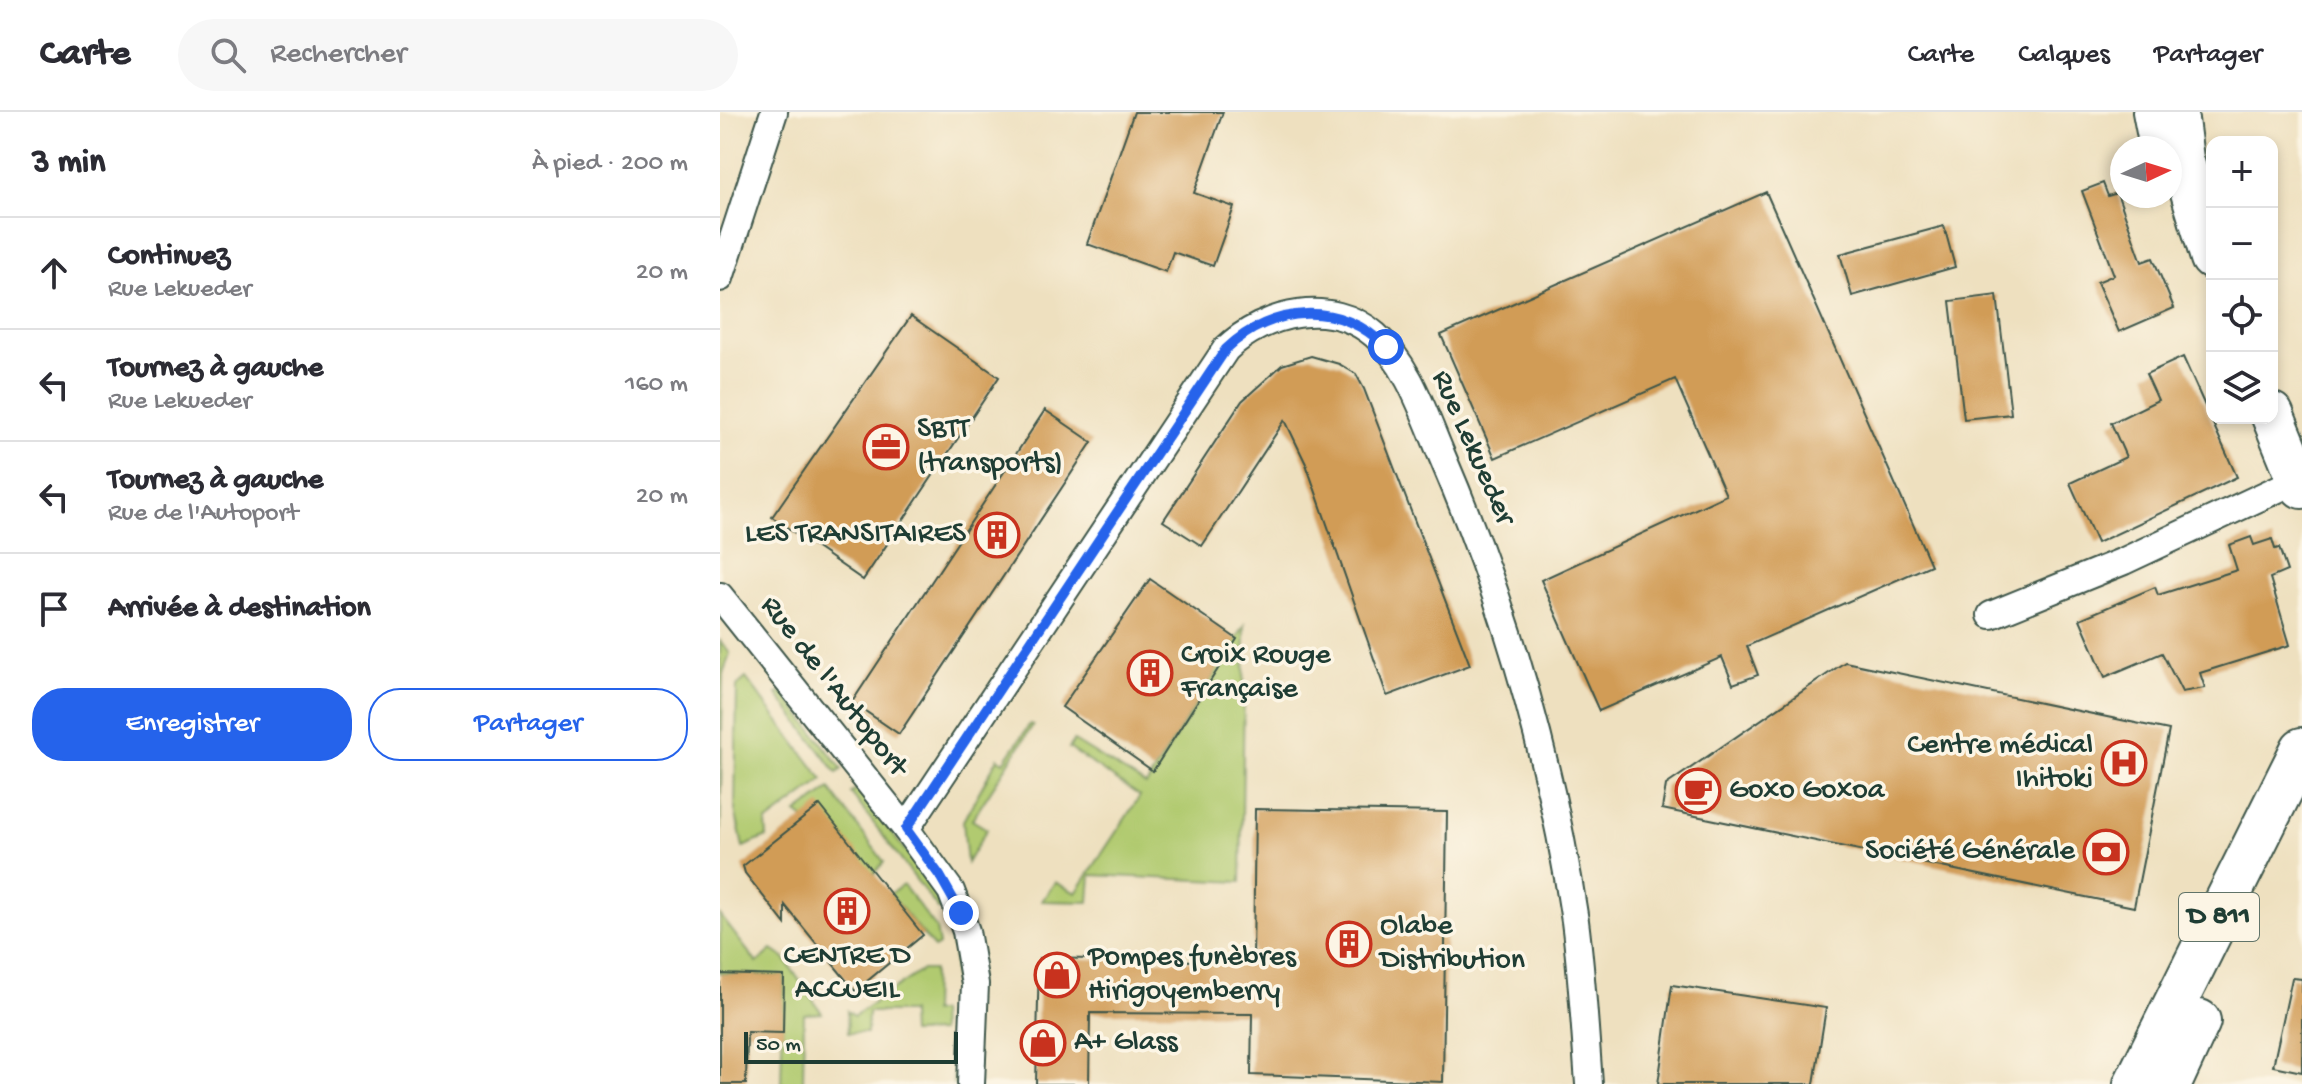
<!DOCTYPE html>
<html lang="fr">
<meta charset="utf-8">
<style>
:root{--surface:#fff;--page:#f7f7f7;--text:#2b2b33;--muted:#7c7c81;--line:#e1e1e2;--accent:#2563eb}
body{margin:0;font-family:"Gochi Hand",sans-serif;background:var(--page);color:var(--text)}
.controls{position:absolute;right:24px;top:24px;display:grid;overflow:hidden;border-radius:16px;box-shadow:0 4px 12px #0003}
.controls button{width:72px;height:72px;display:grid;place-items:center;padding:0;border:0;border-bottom:2px solid var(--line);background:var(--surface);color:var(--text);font:40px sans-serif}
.compass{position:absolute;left:1390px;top:24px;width:72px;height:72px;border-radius:50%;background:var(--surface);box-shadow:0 4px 12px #0003;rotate:86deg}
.scale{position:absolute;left:24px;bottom:20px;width:214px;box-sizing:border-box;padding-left:8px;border:4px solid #1f3d34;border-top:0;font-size:22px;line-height:28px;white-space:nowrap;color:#1f3d34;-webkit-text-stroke:6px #fcf5e5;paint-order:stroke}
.stop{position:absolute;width:24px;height:24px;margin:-18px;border:6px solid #2563eb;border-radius:50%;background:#fff}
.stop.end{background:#2563eb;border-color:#fff;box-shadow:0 2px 8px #0008}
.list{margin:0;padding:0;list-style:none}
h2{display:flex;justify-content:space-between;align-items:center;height:104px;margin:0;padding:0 32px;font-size:34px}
h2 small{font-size:26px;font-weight:400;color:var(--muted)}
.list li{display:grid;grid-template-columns:52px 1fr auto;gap:24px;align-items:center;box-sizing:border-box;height:112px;padding:0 32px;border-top:2px solid var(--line)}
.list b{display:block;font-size:30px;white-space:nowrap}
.list p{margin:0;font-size:26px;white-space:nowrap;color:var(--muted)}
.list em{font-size:26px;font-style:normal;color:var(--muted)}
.actions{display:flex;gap:16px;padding:24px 32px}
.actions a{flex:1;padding:18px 0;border:2px solid var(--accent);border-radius:32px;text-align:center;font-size:28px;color:var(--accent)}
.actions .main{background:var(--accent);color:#fff}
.icon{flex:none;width:44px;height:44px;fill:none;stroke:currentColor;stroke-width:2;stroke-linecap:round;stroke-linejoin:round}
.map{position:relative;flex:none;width:1582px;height:972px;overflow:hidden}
header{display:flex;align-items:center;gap:48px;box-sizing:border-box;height:112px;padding:0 40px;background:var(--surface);border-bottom:2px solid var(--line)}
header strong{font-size:38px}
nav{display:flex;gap:44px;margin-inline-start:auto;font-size:28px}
.search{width:560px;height:72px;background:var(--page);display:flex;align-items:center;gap:20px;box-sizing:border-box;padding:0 28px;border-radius:44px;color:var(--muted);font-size:30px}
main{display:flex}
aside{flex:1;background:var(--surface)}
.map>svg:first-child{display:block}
.green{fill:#b1ca6f;stroke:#688452;stroke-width:2}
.building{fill:#d19c57}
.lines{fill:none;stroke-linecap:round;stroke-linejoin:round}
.street-casing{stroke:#3e5549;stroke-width:30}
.primary-casing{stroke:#3e5549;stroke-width:46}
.street{stroke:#fff;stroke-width:26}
.primary{stroke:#fff;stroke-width:42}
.route{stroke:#2563eb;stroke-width:10}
.labels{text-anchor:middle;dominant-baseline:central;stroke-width:7;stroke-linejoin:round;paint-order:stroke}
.shield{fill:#fcf5e5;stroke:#617469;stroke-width:2}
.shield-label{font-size:28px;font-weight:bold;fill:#1f3d34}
.poi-label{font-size:30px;fill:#1f3d34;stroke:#fcf5e5;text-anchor:start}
.street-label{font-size:30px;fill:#1f3d34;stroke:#fcf5e5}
</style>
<header>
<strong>Carte</strong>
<div class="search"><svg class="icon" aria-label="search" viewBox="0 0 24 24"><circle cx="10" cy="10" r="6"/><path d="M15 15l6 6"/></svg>Rechercher</div>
<nav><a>Carte</a><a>Calques</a><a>Partager</a></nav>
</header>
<main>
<aside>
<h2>3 min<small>À pied · 200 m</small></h2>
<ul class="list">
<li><svg class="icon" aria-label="ahead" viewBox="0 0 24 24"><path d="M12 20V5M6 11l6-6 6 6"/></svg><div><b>Continuez</b><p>Rue Lekueder</p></div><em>20 m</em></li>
<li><svg class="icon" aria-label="left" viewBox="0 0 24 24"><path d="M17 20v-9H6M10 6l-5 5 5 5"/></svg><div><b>Tournez à gauche</b><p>Rue Lekueder</p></div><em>160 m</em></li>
<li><svg class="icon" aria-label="left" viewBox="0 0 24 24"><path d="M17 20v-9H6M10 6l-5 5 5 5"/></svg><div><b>Tournez à gauche</b><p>Rue de l'Autoport</p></div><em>20 m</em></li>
<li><svg class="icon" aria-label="arrive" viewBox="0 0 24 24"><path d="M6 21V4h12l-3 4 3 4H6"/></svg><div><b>Arrivée à destination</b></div></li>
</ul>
<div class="actions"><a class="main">Enregistrer</a><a>Partager</a></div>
</aside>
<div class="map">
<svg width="1582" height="972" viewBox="0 0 1582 972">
<rect width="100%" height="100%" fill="#fcf5e5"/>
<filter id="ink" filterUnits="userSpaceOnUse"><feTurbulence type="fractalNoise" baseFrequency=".0125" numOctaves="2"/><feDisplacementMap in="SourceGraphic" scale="16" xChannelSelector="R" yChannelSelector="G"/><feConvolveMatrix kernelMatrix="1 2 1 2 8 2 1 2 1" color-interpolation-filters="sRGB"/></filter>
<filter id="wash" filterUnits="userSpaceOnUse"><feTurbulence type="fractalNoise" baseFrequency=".006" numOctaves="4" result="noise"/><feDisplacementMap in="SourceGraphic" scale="32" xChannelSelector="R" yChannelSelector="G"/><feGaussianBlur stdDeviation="1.8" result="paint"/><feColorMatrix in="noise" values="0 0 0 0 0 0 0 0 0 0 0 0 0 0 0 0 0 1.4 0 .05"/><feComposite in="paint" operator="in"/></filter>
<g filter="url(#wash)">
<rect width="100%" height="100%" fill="#eee0bf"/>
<g class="green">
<path d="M 525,513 L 521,770 L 371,763 L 369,790 L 322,789 L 335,770 L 356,781 L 420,684 L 349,636 L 354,629 L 426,673 Z"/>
<path d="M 0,529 L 10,541 L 3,562 L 0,739 Z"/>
<path d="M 26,566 L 103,668 L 46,711 L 47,725 L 23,735 L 15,698 L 17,574 Z"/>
<path d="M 63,580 L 122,657 L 117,661 L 57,582 Z"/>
<path d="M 310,612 L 313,613 L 252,708 L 267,717 L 247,751 L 243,709 L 278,646 L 284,650 Z"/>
<path d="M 110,677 L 164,750 L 154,762 L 77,701 Z"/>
<path d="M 137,677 L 213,774 L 225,797 L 218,797 L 131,681 Z"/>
<path d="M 183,773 L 216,816 L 219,833 L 214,836 L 170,782 Z"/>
<path d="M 0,803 L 37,851 L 52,838 L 64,846 L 102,901 L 84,902 L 83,972 L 61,972 L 64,864 L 0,861 Z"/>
<path d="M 233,818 L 240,849 L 240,972 L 233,972 L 234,842 L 229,820 Z"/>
<path d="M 202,858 L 213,858 L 212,900 L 219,900 L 220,920 L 191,921 L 190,900 L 148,900 L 147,921 L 128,921 L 127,899 L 134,904 Z"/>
</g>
<g id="blocks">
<g class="building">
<path d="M 414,0 L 503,0 L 474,81 L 514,95 L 493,154 L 453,140 L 446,160 L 367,132 Z"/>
<path d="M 1383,71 L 1388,84 L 1397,81 L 1422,150 L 1433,146 L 1454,196 L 1399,220 L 1377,170 L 1394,163 L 1362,79 Z"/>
<path d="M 1046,80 L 1211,453 L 1027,534 L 1038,563 L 1013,572 L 1002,545 L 879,599 L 821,468 L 1006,383 L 955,267 L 775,346 L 721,223 Z"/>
<path d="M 1224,114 L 1235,155 L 1132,184 L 1120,142 Z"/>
<path d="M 1277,183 L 1291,302 L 1244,307 L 1230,189 Z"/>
<path d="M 191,204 L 279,265 L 143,468 L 52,405 Z"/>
<path d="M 591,244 L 619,252 L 636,262 L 644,277 L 750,553 L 667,584 L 586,352 L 565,308 L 482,434 L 443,409 L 522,289 L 562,253 Z"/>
<path d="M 1463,245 L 1517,365 L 1377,431 L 1350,371 L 1406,345 L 1391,311 L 1438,288 L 1426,262 Z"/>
<path d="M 325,298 L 372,330 L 179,622 L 132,590 Z"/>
<path d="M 1531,425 L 1534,433 L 1552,427 L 1555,437 L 1559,436 L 1567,459 L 1550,466 L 1570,533 L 1480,561 L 1485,576 L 1462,580 L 1442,541 L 1385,565 L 1360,507 L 1435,475 L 1438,483 L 1517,458 L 1509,433 Z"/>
<path d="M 430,467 L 517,527 L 433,659 L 342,595 Z"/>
<path d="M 1125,550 L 1449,618 L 1414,795 L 942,697 L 946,673 Z"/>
<path d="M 100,693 L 203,823 L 135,879 L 65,793 L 65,812 L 25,761 L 23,754 Z"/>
<path d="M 535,697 L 727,700 L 723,970 L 531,963 L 532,902 L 370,901 L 369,972 L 316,972 L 319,846 L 533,850 Z"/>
<path d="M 0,862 L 64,864 L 63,921 L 27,920 L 26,972 L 0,972 Z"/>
<path d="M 1572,866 L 1582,867 L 1582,960 L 1553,954 Z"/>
<path d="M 952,873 L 1106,896 L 1094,972 L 938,972 Z"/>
</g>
</g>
</g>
<g filter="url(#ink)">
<use href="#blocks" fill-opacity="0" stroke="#3e5549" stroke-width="2"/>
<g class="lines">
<g class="street-casing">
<g id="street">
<path d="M 1426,0 L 1433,36"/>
<path d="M 0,166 L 54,0"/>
<path d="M 0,484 L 186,717 L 231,779 L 246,819 L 255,872 L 251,972"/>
<path d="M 1271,503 L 1404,449 L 1579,367"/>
<path d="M 186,717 L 506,237 C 545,200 611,185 655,223 C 689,253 704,302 722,344 C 786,493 831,648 855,809 C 862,863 865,918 869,972"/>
</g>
</g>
<g class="primary-casing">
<g id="primary">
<path d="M 1456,0 L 1462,47 L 1492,146"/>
<path d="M 1552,302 L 1582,375"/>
<path d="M 1415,972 L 1582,637"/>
<path d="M 1450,972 L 1479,909"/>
</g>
</g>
<use href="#street" class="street"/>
<use href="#primary" class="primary"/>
</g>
</g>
<g class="lines" filter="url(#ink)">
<path class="route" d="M 241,801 L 220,764 L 186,717 L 506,237 C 552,193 621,188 666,235"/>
</g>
<defs>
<g id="office-ring" transform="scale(2.3)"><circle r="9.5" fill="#fcf5e5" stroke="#c8321e" stroke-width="1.5"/><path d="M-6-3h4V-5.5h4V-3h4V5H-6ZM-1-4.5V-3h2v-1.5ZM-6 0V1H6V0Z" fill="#c8321e"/></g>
<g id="building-ring" transform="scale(2.3)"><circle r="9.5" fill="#fcf5e5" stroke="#c8321e" stroke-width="1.5"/><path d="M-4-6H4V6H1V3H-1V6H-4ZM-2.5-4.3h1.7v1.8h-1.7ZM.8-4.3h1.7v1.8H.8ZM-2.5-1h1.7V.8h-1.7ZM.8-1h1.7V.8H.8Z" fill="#c8321e"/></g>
<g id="hospital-ring" transform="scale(2.3)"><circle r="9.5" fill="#fcf5e5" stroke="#c8321e" stroke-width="1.5"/><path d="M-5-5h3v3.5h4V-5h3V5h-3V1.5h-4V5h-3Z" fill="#c8321e"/></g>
<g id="cafe-ring" transform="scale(2.3)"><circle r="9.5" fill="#fcf5e5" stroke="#c8321e" stroke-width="1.5"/><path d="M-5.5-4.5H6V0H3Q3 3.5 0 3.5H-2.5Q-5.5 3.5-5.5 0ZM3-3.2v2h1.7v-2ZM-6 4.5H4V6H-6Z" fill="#c8321e"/></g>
<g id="bank-ring" transform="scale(2.3)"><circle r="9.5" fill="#fcf5e5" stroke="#c8321e" stroke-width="1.5"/><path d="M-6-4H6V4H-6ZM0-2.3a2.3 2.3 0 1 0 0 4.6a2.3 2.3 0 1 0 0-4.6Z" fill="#c8321e"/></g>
<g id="shop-ring" transform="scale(2.3)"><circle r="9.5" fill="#fcf5e5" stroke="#c8321e" stroke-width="1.5"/><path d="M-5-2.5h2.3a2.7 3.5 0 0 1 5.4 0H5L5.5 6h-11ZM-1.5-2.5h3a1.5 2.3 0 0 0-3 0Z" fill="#c8321e"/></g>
</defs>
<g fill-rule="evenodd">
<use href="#office-ring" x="166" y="335"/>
<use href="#building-ring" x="277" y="423"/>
<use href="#building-ring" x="430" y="561"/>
<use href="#hospital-ring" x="1404" y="651"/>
<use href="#cafe-ring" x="978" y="679"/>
<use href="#bank-ring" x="1386" y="740"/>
<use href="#building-ring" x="127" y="799"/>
<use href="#building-ring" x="629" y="832"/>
<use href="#shop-ring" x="337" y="863"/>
<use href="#shop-ring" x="323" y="931"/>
</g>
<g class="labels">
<rect class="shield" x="1459" y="781" width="80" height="48" rx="6"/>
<g class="shield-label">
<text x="1499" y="805">D 811</text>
</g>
<g class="poi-label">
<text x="197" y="318">SBTT<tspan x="197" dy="34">(transports)</tspan></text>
<text x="246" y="423" text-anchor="end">LES TRANSITAIRES</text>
<text x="461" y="544">Croix Rouge<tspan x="461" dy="34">Française</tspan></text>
<text x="1373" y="634" text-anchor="end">Centre médical<tspan x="1373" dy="34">Ihitoki</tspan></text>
<text x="1009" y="679">Goxo Goxoa</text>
<text x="1355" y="740" text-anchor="end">Société Générale</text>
<text x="660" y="815">Olabe<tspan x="660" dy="34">Distribution</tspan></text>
<text x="127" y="845" text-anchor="middle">CENTRE D<tspan x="127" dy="34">ACCUEIL</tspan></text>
<text x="368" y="846">Pompes funèbres<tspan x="368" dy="34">Hirigoyemberry</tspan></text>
<text x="354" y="931">A+ Glass</text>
</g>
<g class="street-label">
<text transform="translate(752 336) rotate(66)">Rue Lekueder</text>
<text transform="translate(113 575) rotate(52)">Rue de l'Autoport</text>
</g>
</g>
</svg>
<div class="controls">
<button>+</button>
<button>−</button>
<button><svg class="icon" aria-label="locate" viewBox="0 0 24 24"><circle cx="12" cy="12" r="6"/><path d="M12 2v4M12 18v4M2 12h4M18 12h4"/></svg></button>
<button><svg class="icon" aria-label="layers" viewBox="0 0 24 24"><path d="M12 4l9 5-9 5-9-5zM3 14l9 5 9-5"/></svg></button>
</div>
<svg class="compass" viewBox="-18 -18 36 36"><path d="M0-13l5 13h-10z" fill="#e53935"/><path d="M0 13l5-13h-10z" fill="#7c7c81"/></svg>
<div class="scale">50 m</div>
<div class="stop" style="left:666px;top:235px"></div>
<div class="stop end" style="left:241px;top:801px"></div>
</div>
</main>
